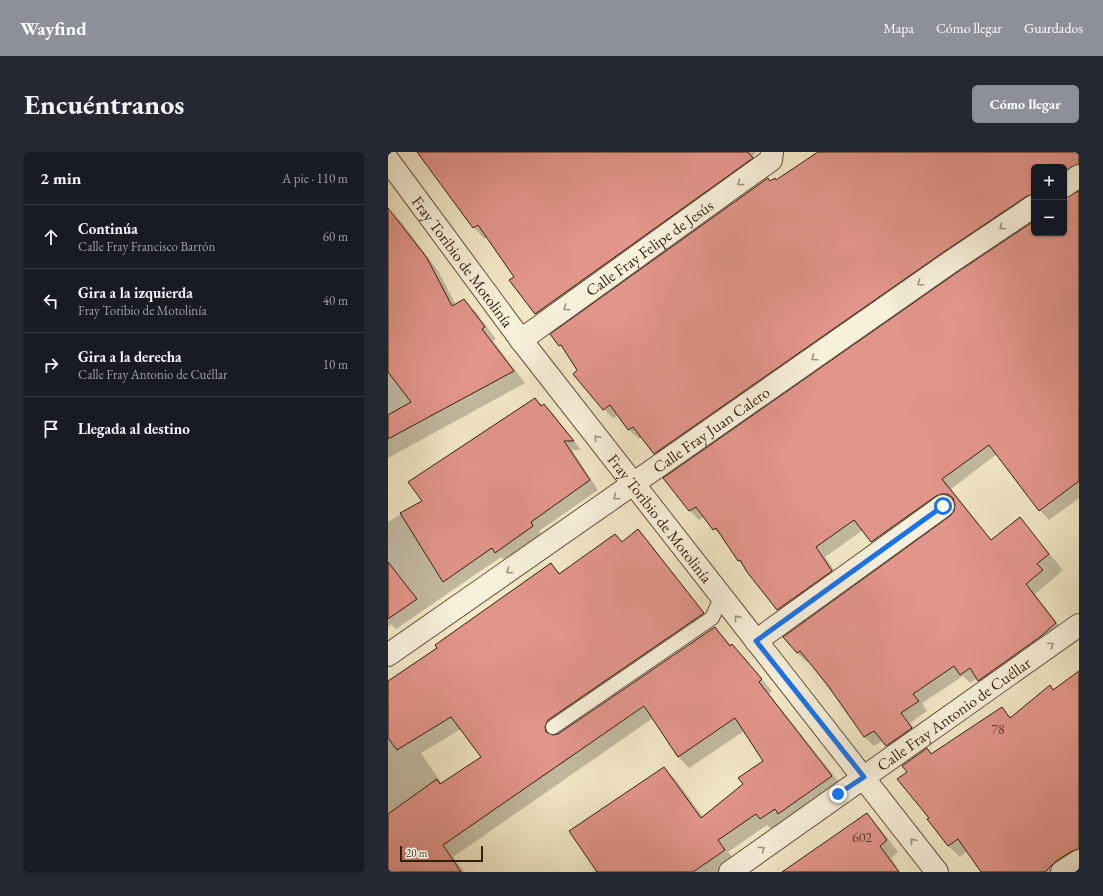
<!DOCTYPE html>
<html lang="es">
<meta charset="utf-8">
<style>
:root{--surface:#171b24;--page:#242831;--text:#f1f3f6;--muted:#9ea1a6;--line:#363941;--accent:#8c9099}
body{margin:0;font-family:"EB Garamond",serif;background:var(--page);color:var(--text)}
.controls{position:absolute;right:12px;top:12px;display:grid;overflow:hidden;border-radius:6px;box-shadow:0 1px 3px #0004}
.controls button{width:36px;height:36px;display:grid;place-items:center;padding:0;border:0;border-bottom:1px solid var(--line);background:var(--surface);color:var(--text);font:20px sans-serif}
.scale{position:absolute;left:12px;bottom:10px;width:83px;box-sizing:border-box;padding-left:4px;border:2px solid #351d0e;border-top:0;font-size:11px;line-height:14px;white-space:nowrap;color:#351d0e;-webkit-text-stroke:3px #f7f0db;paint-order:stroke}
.stop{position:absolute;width:12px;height:12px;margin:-9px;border:3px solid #1a73e8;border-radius:50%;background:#fff}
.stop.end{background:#1a73e8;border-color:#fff;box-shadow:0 1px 4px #0008}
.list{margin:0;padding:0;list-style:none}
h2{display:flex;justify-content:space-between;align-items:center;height:52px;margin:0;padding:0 16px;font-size:17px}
h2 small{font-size:13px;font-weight:400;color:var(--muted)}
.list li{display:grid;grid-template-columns:26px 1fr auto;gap:12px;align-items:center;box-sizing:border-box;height:64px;padding:0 16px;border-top:1px solid var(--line)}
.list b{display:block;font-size:15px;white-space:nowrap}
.list p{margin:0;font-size:13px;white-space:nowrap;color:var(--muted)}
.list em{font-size:13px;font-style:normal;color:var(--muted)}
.icon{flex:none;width:22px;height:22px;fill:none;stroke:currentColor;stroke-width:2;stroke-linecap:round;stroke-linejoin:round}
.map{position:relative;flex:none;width:691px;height:720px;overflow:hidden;border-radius:6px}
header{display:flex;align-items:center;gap:24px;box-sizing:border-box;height:56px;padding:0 20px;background:var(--accent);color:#fff}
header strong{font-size:19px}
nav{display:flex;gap:22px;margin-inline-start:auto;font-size:14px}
.intro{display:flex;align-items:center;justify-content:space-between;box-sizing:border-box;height:96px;padding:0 24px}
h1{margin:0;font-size:28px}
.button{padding:10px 18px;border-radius:6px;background:var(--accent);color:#fff;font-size:14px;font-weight:700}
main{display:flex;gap:24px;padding:0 24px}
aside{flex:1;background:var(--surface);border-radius:6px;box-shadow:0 1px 3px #0004}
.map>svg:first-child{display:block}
.shadow{fill:#0003;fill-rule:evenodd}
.building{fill:#e2958b;stroke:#351d0e}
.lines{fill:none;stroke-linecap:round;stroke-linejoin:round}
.service-casing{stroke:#64503c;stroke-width:16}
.minor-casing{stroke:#64503c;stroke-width:24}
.tertiary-casing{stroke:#64503c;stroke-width:24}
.service{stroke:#f7f0db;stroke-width:14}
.minor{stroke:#f7f0db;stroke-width:22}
.tertiary{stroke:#f7f0db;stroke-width:22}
.oneway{stroke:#a0917f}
.route{stroke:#1a73e8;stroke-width:5}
.labels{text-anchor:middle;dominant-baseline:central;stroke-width:4;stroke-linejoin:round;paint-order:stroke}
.number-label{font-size:14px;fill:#603b2d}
.street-label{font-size:16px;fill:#351d0e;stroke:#f7f0db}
</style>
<header>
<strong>Wayfind</strong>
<nav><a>Mapa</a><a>Cómo llegar</a><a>Guardados</a></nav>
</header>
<div class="intro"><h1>Encuéntranos</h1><a class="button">Cómo llegar</a></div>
<main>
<aside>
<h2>2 min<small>A pie · 110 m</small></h2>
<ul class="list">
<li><svg class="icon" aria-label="ahead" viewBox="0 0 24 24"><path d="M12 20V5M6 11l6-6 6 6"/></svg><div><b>Continúa</b><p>Calle Fray Francisco Barrón</p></div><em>60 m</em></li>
<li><svg class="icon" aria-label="left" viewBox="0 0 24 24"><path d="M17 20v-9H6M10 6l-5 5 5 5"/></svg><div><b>Gira a la izquierda</b><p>Fray Toribio de Motolinía</p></div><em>40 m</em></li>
<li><svg class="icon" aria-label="right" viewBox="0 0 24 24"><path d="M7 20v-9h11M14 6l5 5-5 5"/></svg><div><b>Gira a la derecha</b><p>Calle Fray Antonio de Cuéllar</p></div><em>10 m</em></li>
<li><svg class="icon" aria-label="arrive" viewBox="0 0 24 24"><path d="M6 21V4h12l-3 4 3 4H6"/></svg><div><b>Llegada al destino</b></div></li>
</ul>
</aside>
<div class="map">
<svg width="691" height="720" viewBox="0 0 691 720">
<rect width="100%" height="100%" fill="#f2e8c7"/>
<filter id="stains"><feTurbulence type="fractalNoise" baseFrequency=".005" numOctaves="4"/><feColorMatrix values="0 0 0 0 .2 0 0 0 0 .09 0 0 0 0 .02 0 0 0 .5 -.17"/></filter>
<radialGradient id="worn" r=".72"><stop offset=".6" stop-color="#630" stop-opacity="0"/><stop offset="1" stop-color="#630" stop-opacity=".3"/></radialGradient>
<g class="shadow">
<path d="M 30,0 L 368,0 L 365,4 L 375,17 L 159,173 L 148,162 L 123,128 L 128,125 L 99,85 L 97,87 L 86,76 Z"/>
<path d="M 431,0 L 691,0 L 691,25 L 676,36 L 676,15 L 646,15 L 646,55 L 276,311 L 254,285 L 251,287 L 241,278 L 231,263 L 225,266 L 216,257 L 180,202 L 172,193 L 382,30 L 389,29 Z"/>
<path d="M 691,40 L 691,346 L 661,368 L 652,358 L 609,302 L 563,337 L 604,389 L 632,367 L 675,418 L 647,442 L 677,481 L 601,538 L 590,526 L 582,531 L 575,524 L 534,551 L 539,559 L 522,571 L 533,586 L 509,603 L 495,588 L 486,594 L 476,585 L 421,509 L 419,510 L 409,501 L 563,365 L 567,360 L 568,351 L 563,351 L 494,399 L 475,378 L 437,405 L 453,428 L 399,467 L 351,409 L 336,386 L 326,377 L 316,365 L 311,368 L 302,359 L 277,327 L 646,70 L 646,81 L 676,81 L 676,47 Z"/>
<path d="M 2,59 L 14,71 L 50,119 L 68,153 L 76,149 L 88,160 L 108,187 L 105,189 L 137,231 L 0,306 L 0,60 Z"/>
<path d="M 147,247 L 165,262 L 193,298 L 184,298 L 210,338 L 151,379 L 154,383 L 117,409 L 113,405 L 8,477 L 3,472 L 0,475 L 0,370 L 35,349 Z"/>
<path d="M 250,379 L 261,390 L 326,473 L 171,579 L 169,584 L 326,476 L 355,505 L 384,539 L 381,542 L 455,635 L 384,678 L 379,673 L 340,700 L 348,709 L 332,720 L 205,720 L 208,718 L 276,616 L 287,627 L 315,665 L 356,632 L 376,609 L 356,579 L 301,616 L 290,605 L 265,566 L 65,705 L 76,720 L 0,720 L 0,531 L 51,496 L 163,413 L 173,422 L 235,391 ZM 73,577 L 94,606 L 54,632 L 33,601 Z"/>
<path d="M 691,529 L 691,713 L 680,720 L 594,720 L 580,699 L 572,705 L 560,694 L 542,667 L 544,603 L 614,556 L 624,567 L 662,534 L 666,538 Z"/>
<path d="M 479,662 L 490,674 L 510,700 L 503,706 L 512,720 L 395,720 Z"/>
</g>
<g class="building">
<path d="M 29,0 L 360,0 L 365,6 L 147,162 L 121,128 L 126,125 L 90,73 L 85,76 Z"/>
<path d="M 430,0 L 691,0 L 691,12 L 676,19 L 676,15 L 646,15 L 646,42 L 639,44 L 557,99 L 266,302 L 245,275 L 240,278 L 222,253 L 215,258 L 185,222 L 189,218 L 173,193 L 171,194 L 162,182 L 380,26 L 382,29 L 387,26 L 388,28 Z"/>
<path d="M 691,39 L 691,329 L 651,359 L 601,293 L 554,327 L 603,388 L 632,365 L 661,402 L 649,412 L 655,418 L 638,432 L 668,471 L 652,485 L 590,529 L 582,516 L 572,523 L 566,514 L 525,542 L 531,549 L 513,561 L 524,576 L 498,594 L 486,579 L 476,585 L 441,535 L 412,499 L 409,501 L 395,485 L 562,364 L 566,359 L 567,353 L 565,346 L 560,342 L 553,342 L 548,344 L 483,390 L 466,368 L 428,395 L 444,419 L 389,458 L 359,420 L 352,408 L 350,409 L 328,376 L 325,378 L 308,355 L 301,359 L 275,326 L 571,119 L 646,69 L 646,81 L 676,81 L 676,46 Z"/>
<path d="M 0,56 L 39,106 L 64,154 L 76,147 L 97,175 L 94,177 L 126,219 L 0,287 L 0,263 L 23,250 L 0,220 Z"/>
<path d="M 147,246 L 153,254 L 156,252 L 186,289 L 176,289 L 202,328 L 143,370 L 145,374 L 107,401 L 104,396 L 55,430 L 12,361 L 34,349 L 20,330 Z"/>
<path d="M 250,377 L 316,461 L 160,568 L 157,575 L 158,580 L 165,583 L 170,582 L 327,475 L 342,494 L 344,492 L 374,527 L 371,530 L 444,624 L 390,662 L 387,657 L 372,667 L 368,662 L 330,688 L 337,698 L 305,720 L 209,720 L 181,679 L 276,615 L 313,666 L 355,632 L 350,626 L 375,609 L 347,566 L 290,605 L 256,554 L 55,693 L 73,720 L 0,720 L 0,662 L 49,627 L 52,632 L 93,605 L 63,565 L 9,598 L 0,586 L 0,529 L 49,496 L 47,493 L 163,411 L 171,422 L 227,382 L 234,390 Z"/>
<path d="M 0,410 L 29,447 L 0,467 Z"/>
<path d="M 691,519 L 691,697 L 684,699 L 667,710 L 657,720 L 593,720 L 570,687 L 560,694 L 539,667 L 541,666 L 509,627 L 519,620 L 514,614 L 539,596 L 543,602 L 614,555 L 622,566 L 662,533 L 665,538 Z"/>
<path d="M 479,661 L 499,688 L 492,694 L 511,720 L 394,720 Z"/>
</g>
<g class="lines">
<g class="service-casing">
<path id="service" d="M 165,575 L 324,466 L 333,446"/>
</g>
<g class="minor-casing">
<g id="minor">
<path d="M 676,34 L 691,24"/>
<path id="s1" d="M 133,188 L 383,8 L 384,0"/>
<path d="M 368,489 L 555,354"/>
<path id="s2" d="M 0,503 L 564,109 L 646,54"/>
<path id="s3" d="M 342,720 L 691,473"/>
<path d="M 674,720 L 691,709"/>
</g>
</g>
<g class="tertiary-casing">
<g id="tertiary">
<path id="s4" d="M 0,8 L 133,188 L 549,720"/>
</g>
</g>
<use href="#service" class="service"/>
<use href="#minor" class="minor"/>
<use href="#tertiary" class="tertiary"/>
</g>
<defs><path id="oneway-chevron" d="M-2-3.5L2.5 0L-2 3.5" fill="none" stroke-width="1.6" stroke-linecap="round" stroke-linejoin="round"/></defs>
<g class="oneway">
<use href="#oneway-chevron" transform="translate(352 31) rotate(144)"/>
<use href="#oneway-chevron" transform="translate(614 75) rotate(146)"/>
<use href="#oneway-chevron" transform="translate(532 131) rotate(145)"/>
<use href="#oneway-chevron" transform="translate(178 156) rotate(144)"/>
<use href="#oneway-chevron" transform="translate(426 206) rotate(145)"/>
<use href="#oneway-chevron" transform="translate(209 286) rotate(-128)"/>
<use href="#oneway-chevron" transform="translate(228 345) rotate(145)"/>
<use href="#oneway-chevron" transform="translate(121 419) rotate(145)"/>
<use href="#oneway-chevron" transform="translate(349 466) rotate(-129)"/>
<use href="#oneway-chevron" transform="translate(663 493) rotate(-35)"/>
<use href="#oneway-chevron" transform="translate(525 689) rotate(-128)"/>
<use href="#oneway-chevron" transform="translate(374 697) rotate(-36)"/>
</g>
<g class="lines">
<path class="route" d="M 450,642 L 476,625 L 368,489 L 555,354"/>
</g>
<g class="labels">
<g class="number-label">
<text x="610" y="577">78</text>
<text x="474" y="685">602</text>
</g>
<g class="street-label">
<text stroke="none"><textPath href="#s1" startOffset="158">Calle Fray Felipe de Jesús</textPath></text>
<text stroke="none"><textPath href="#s4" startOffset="126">Fray Toribio de Motolinía</textPath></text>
<text stroke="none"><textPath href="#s2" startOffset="394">Calle Fray Juan Calero</textPath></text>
<text stroke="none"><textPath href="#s4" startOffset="450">Fray Toribio de Motolinía</textPath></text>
<text stroke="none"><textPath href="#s3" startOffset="274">Calle Fray Antonio de Cuéllar</textPath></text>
</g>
</g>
<rect width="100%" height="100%" filter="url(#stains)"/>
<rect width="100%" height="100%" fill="url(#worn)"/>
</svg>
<div class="controls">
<button>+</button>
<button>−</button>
</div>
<div class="scale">20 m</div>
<div class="stop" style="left:555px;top:354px"></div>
<div class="stop end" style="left:450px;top:642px"></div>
</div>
</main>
